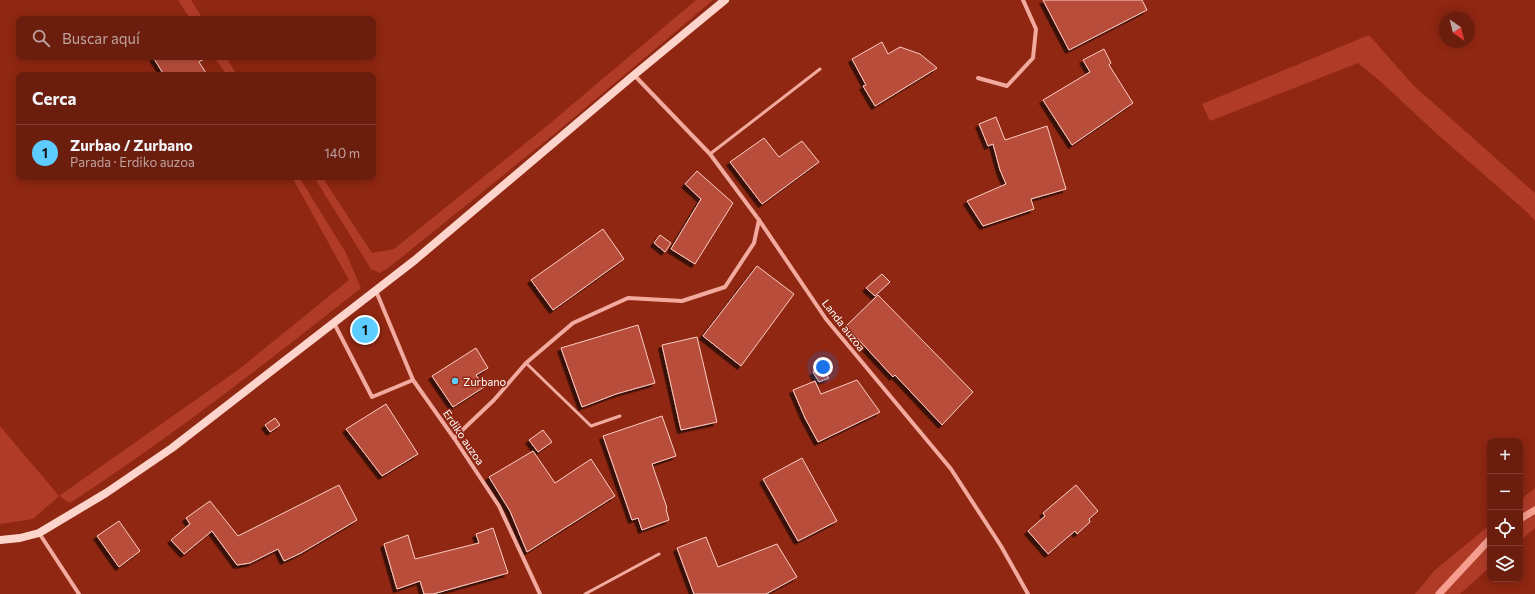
<!DOCTYPE html>
<html lang="es">
<meta charset="utf-8">
<style>
:root{--surface:#6b1d0e;--page:#702617;--text:#f1f3f6;--muted:#bea29e;--line:#7e3b2e;--accent:#5dccff}
body{margin:0;font-family:Commissioner,sans-serif;background:var(--page);color:var(--text)}
.controls{position:absolute;right:12px;bottom:12px;display:grid;overflow:hidden;border-radius:8px;box-shadow:0 2px 10px #0003}
.controls button{width:36px;height:36px;display:grid;place-items:center;padding:0;border:0;border-bottom:1px solid var(--line);background:var(--surface);color:var(--text);font:20px sans-serif}
.compass{position:absolute;left:1439px;top:12px;width:36px;height:36px;border-radius:50%;background:var(--surface);box-shadow:0 2px 10px #0003;rotate:145deg}
.you{position:absolute;left:823px;top:367px;width:14px;height:14px;margin:-10px;border:3px solid #fff;border-radius:50%;background:#1a73e8;box-shadow:0 0 0 6px #1a73e833}
.badge{display:grid;place-items:center;width:26px;height:26px;border-radius:50%;background:var(--accent);color:#111;font-size:13px;font-weight:700}
.pin{position:absolute;translate:-50% -50%;border:2px solid #fff;box-shadow:0 1px 4px #0006}
.list{margin:0;padding:0;list-style:none}
h2{display:flex;justify-content:space-between;align-items:center;height:52px;margin:0;padding:0 16px;font-size:17px}
h2 small{font-size:13px;font-weight:400;color:var(--muted)}
.list li{display:grid;grid-template-columns:26px 1fr auto;gap:12px;align-items:center;box-sizing:border-box;height:56px;padding:0 16px;border-top:1px solid var(--line)}
.list b{display:block;font-size:15px;white-space:nowrap}
.list p{margin:0;font-size:13px;white-space:nowrap;color:var(--muted)}
.list em{font-size:13px;font-style:normal;color:var(--muted)}
.icon{flex:none;width:22px;height:22px;fill:none;stroke:currentColor;stroke-width:2;stroke-linecap:round;stroke-linejoin:round}
.map{position:relative;flex:none;width:1535px;height:594px;overflow:hidden}
.search{position:absolute;background:var(--surface);box-shadow:0 2px 10px #0003;left:16px;top:16px;width:360px;height:44px;display:flex;align-items:center;gap:10px;box-sizing:border-box;padding:0 14px;border-radius:8px;color:var(--muted);font-size:15px}
.panel{position:absolute;background:var(--surface);box-shadow:0 2px 10px #0003;left:16px;top:72px;width:360px;height:108px;border-radius:8px}
.map>svg:first-child{display:block}
.green{fill:#b03c28}
.lines{fill:none;stroke-linecap:round;stroke-linejoin:round}
.stream{stroke:#f59d8f;stroke-width:7}
.building{fill:#b84e3b;stroke:#fcccc4;filter:url(#shadow)}
.lane{stroke:#f1aa9d;stroke-width:3}
.street{stroke:#f1aa9d;stroke-width:4}
.secondary{stroke:#fcd4cc;stroke-width:8}
.poi-dot{fill:#5dccff;stroke:#8f2712;stroke-width:1.5}
.labels{text-anchor:middle;dominant-baseline:central;stroke-width:3;stroke-linejoin:round;paint-order:stroke}
.street-label{font-size:11px;fill:#fff;stroke:#8f2712}
.poi-label{font-size:11px;fill:#fff;stroke:#8f2712;text-anchor:start}
</style>
<div class="map">
<svg width="1535" height="594" viewBox="0 0 1535 594">
<defs>
<filter id="shadow"><feDropShadow dx="-3.5" dy="3.5" stdDeviation="0" flood-color="#0009"/></filter>
</defs>
<rect width="100%" height="100%" fill="#8f2712"/>
<g class="green">
<path d="M 178,0 L 191,0 L 203,19 L 190,19 Z"/>
<path d="M 696,0 L 713,0 L 558,131 L 392,265 L 380,273 L 371,269 L 314,177 L 322,177 L 372,253 L 394,249 L 548,125 Z"/>
<path d="M 1369,35 L 1414,86 L 1535,193 L 1535,221 L 1527,212 L 1437,134 L 1380,81 L 1358,63 L 1210,121 L 1202,104 Z"/>
<path d="M 214,57 L 226,57 L 237,75 L 227,75 Z"/>
<path d="M 292,177 L 299,177 L 346,253 L 361,288 C 266,363 171,437 70,503 L 59,496 L 33,519 L 0,524 L 0,426 L 59,496 L 238,370 L 349,280 Z"/>
<path d="M 1535,488 L 1535,528 L 1520,541 L 1520,500 Z"/>
<path d="M 1490,525 L 1490,567 L 1460,594 L 1415,594 L 1435,570 Z"/>
</g>
<g class="lines">
<g class="stream">
<path d="M 1520,519 L 1535,510"/>
<path d="M 1439,594 L 1490,539"/>
</g>
</g>
<g class="building">
<path d="M 1043,0 L 1142,0 L 1147,10 L 1069,50 Z"/>
<path d="M 882,42 L 888,54 L 900,47 L 920,54 L 937,68 L 875,106 L 863,86 L 866,85 L 852,59 Z"/>
<path d="M 1104,49 L 1111,63 L 1109,65 L 1133,103 L 1072,145 L 1043,100 L 1090,72 L 1083,60 Z"/>
<path d="M 153,57 L 203,57 L 204,59 L 199,62 L 206,73 L 202,75 L 164,75 Z"/>
<path d="M 996,117 L 1005,140 L 1047,126 L 1066,189 L 1031,199 L 1034,209 L 983,226 L 967,201 L 1006,184 L 1000,170 L 993,144 L 988,146 L 979,124 Z"/>
<path d="M 764,138 L 779,157 L 802,141 L 819,162 L 762,204 L 730,162 Z"/>
<path d="M 697,171 L 733,203 L 695,264 L 671,249 L 701,199 L 685,184 Z"/>
<path d="M 603,229 L 624,259 L 553,310 L 531,280 Z"/>
<path d="M 660,235 L 671,243 L 665,252 L 654,243 Z"/>
<path d="M 757,266 L 794,294 L 741,366 L 703,336 Z"/>
<path d="M 882,274 L 890,282 L 875,296 L 866,288 Z"/>
<path d="M 878,295 L 973,392 L 942,425 L 895,375 L 893,377 L 846,326 Z"/>
<path d="M 638,325 L 655,383 L 616,394 L 582,407 L 561,348 Z"/>
<path d="M 697,337 L 717,422 L 681,430 L 662,345 Z"/>
<path d="M 476,348 L 488,368 L 476,375 L 484,387 L 453,407 L 432,376 Z"/>
<path d="M 821,368 L 829,378 L 819,382 L 813,372 Z"/>
<path d="M 857,380 L 880,412 L 818,442 L 805,418 L 793,390 L 815,381 L 821,394 Z"/>
<path d="M 386,404 L 418,454 L 382,476 L 346,429 Z"/>
<path d="M 662,416 L 676,456 L 652,464 L 667,508 L 666,509 L 669,520 L 642,530 L 638,518 L 632,520 L 603,436 Z"/>
<path d="M 275,418 L 280,425 L 270,432 L 265,425 Z"/>
<path d="M 543,430 L 552,442 L 538,452 L 529,440 Z"/>
<path d="M 533,451 L 555,483 L 591,459 L 615,496 L 527,552 L 510,511 L 489,477 Z"/>
<path d="M 802,458 L 837,521 L 798,541 L 763,479 Z"/>
<path d="M 339,485 L 357,520 L 301,553 L 284,561 L 278,549 L 250,563 L 237,565 L 212,531 L 184,554 L 171,540 L 190,524 L 186,518 L 210,501 L 238,536 Z"/>
<path d="M 1076,485 L 1098,511 L 1089,519 L 1090,522 L 1077,534 L 1075,531 L 1048,554 L 1028,531 L 1045,516 L 1043,513 Z"/>
<path d="M 119,521 L 140,551 L 119,567 L 97,536 Z"/>
<path d="M 493,528 L 508,573 L 433,594 L 424,594 L 420,581 L 397,589 L 384,544 L 408,535 L 415,559 L 479,543 L 476,534 Z"/>
<path d="M 706,537 L 718,567 L 777,544 L 797,577 L 766,594 L 694,594 L 677,548 Z"/>
</g>
<g class="lines">
<g class="lane">
<path d="M 710,154 L 820,69"/>
<path d="M 526,363 L 591,426 L 620,416"/>
<path d="M 585,594 L 659,554"/>
</g>
<g class="street">
<path d="M 634,75 L 710,154 L 759,220 L 826,319 L 951,469 L 1001,546 L 1028,594"/>
<path d="M 978,78 L 1007,86 L 1033,58 L 1036,29 L 1023,0"/>
<path d="M 376,291 L 413,380 L 454,438 L 499,506 L 540,594"/>
<path d="M 334,323 L 372,397 L 413,380"/>
<path d="M 454,438 L 494,400 L 526,363 L 573,323 L 628,298 L 682,301 L 725,287 L 754,243 L 759,220"/>
<path d="M 39,533 L 79,594"/>
</g>
<path class="secondary" d="M 0,540 L 20,538 L 39,533 L 106,493 L 172,448 L 415,260 L 634,75 L 725,0"/>
</g>
<circle class="poi-dot" cx="455" cy="381" r="4"/>
<g class="labels">
<g class="street-label">
<text transform="translate(844 325) rotate(52)">Landa auzoa</text>
<text transform="translate(464 437) rotate(56)">Erdiko auzoa</text>
</g>
<g class="poi-label">
<text x="463" y="381">Zurbano</text>
</g>
</g>
</svg>
<div class="controls">
<button>+</button>
<button>−</button>
<button><svg class="icon" aria-label="locate" viewBox="0 0 24 24"><circle cx="12" cy="12" r="6"/><path d="M12 2v4M12 18v4M2 12h4M18 12h4"/></svg></button>
<button><svg class="icon" aria-label="layers" viewBox="0 0 24 24"><path d="M12 4l9 5-9 5-9-5zM3 14l9 5 9-5"/></svg></button>
</div>
<svg class="compass" viewBox="-18 -18 36 36"><path d="M0-13l5 13h-10z" fill="#e53935"/><path d="M0 13l5-13h-10z" fill="#bea29e"/></svg>
<div class="you"></div>
<div class="pin badge" style="left:365px;top:330px">1</div>
<div class="search"><svg class="icon" aria-label="search" viewBox="0 0 24 24"><circle cx="10" cy="10" r="6"/><path d="M15 15l6 6"/></svg>Buscar aquí</div>
<section class="panel">
<h2>Cerca<small></small></h2>
<ul class="list">
<li><span class="badge">1</span><div><b>Zurbao / Zurbano</b><p>Parada · Erdiko auzoa</p></div><em>140 m</em></li>
</ul>
</section>
</div>
